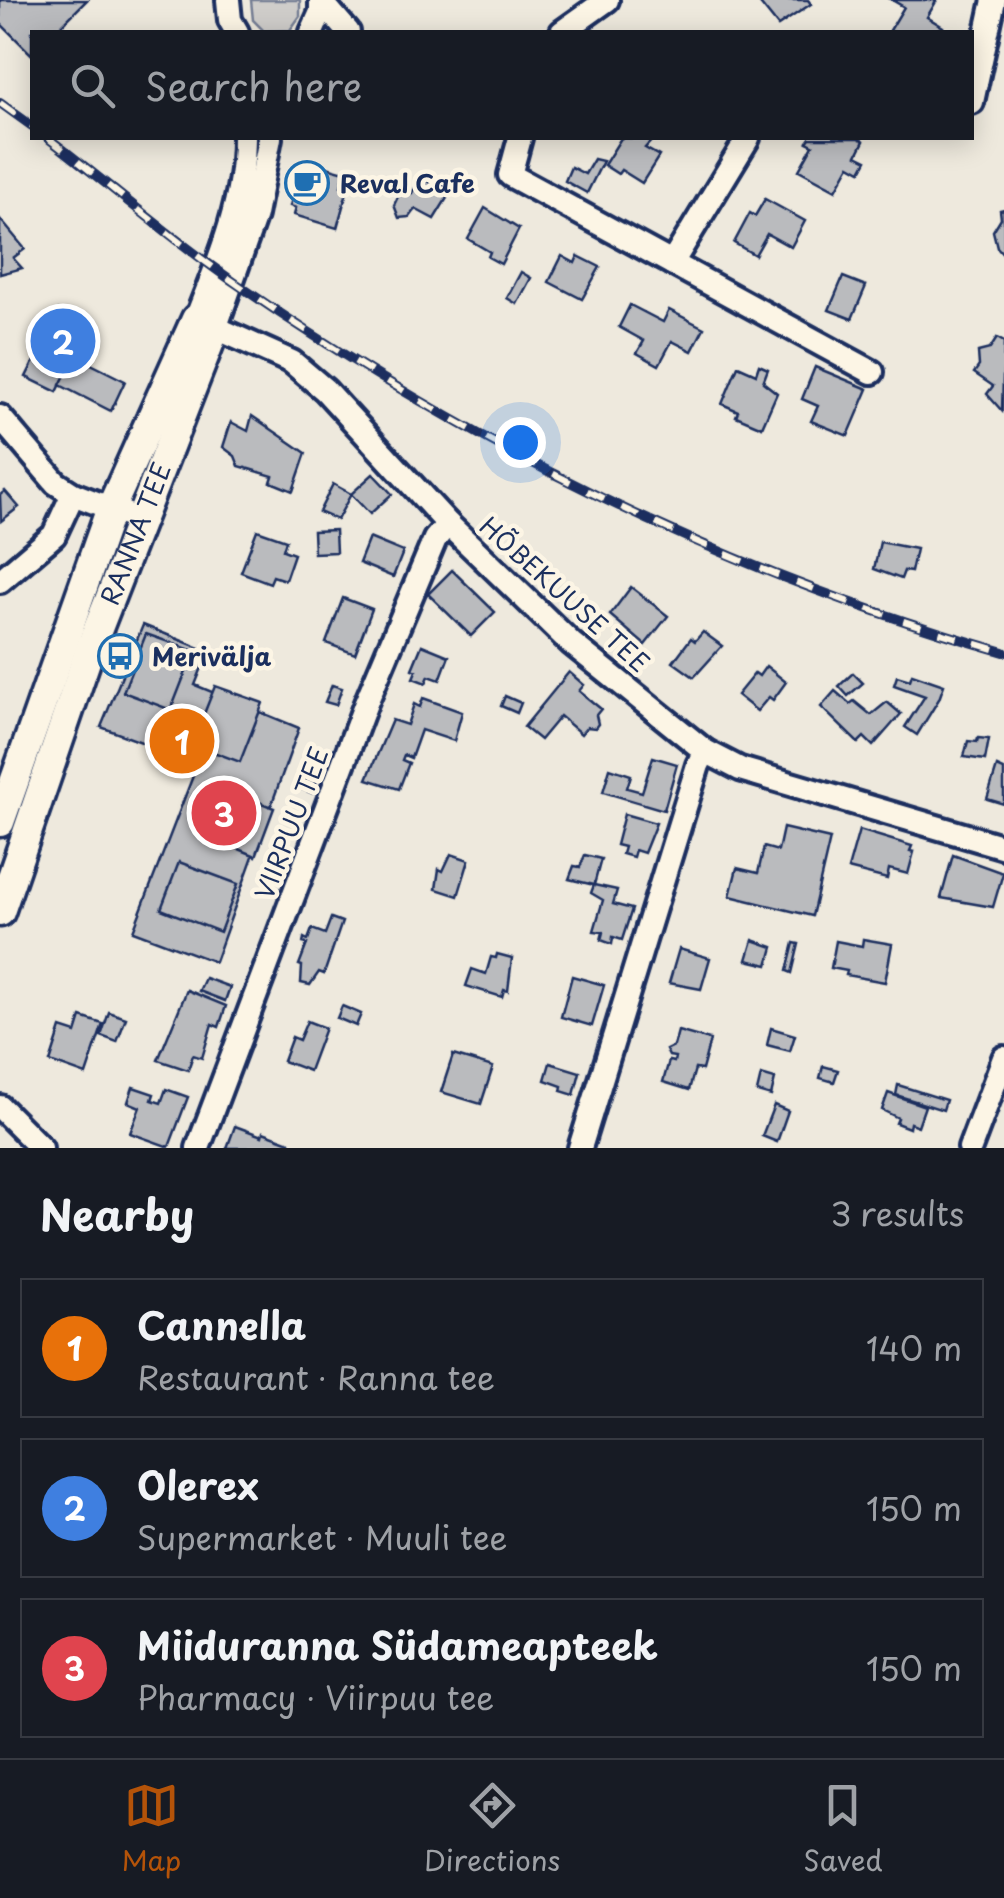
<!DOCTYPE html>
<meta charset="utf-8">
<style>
:root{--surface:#171b24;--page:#242831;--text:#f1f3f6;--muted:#9ea1a6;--line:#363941;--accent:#b45309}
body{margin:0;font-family:"Playpen Sans",sans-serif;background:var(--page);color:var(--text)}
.you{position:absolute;left:520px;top:442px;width:35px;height:35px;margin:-25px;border:8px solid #fff;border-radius:50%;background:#1a73e8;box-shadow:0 0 0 15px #1a73e833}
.badge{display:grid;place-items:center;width:65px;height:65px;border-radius:50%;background:var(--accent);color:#fff;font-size:32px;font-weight:700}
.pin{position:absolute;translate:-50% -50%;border:5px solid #fff;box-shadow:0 2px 10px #0006}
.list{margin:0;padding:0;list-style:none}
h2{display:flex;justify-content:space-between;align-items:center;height:130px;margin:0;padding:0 40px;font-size:42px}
h2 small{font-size:32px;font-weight:400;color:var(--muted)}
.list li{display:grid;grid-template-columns:65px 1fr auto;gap:30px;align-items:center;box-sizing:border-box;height:140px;margin:0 20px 20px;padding:0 20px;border:2px solid var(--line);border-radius:0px}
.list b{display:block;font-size:38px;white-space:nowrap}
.list p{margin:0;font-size:32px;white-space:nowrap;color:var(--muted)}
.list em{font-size:32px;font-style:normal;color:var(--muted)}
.icon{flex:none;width:55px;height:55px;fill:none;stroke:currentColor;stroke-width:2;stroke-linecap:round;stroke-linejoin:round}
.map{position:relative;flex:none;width:1004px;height:1148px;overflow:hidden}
.search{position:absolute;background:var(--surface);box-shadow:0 5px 25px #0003;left:30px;right:30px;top:30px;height:110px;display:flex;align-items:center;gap:25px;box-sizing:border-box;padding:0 35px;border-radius:0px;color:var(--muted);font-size:38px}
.sheet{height:610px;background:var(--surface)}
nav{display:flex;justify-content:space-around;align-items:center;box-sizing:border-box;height:140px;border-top:2px solid var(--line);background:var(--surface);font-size:28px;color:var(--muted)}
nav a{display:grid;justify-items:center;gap:5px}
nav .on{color:var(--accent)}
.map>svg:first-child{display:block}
.green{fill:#cfcdca;stroke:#757e94;stroke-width:2.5}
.building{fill:#babbbe;stroke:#1b2f5e;stroke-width:2.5}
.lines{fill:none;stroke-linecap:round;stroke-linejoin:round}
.minor-casing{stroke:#1b2f5e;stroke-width:30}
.major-casing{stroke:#1b2f5e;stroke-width:35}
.minor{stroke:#fcf5e5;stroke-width:22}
.major{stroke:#fcf5e5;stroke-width:28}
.rail-casing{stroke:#1b2f5e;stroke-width:10}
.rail{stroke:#fcf5e5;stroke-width:6;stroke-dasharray:19;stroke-linecap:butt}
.labels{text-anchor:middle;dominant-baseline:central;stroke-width:9;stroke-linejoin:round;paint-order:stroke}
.poi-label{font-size:25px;font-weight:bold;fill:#1b2f5e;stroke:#fcf5e5;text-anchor:start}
.street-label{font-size:25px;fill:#1b2f5e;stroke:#fcf5e5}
</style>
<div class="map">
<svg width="1004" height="1148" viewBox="0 0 1004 1148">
<rect width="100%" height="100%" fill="#eee9dd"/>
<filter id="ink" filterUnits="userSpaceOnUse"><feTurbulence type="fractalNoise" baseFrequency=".01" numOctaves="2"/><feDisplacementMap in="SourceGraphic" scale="20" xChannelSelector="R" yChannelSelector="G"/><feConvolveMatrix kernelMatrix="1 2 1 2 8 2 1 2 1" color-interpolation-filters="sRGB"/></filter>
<g filter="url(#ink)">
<path class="green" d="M 251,0 L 300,0 L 300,16 L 290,30 L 264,31 L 253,20 Z"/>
<g class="building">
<path d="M 0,0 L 87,0 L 55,32 L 32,32 L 32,55 L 0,23 Z"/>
<path d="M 757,0 L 808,0 L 811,4 L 778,26 Z"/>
<path d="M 892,0 L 937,0 L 927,17 L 943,27 L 940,32 L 889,32 L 904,7 Z"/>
<path d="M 621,138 L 654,138 L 645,148 L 659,156 L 642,183 L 621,170 L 618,174 L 604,165 Z"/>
<path d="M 810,138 L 858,138 L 864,141 L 857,155 L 867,160 L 861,171 L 850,165 L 836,190 L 799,170 L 813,145 L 807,142 Z"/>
<path d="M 594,159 L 603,161 L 587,193 L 565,181 L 571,167 L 585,174 Z"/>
<path d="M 309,162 L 345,172 L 341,186 L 348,188 L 337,228 L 294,215 L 296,208 L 290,206 L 292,198 L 298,200 Z"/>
<path d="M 420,177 L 429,182 L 431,178 L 452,190 L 434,219 L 415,209 L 409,217 L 399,218 L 394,205 L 402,188 L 412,193 Z"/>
<path d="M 765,199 L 805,221 L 791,247 L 767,234 L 755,255 L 734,243 L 750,213 L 755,216 Z"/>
<path d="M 485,208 L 519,229 L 501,264 L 488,257 L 490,252 L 468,239 Z"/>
<path d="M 1004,209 L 1004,255 L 997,247 L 993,231 L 1001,218 L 1000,210 Z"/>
<path d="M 0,219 L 25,249 L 13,258 L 22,268 L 0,274 Z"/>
<path d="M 562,256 L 575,263 L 578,256 L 600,267 L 582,299 L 549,282 Z"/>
<path d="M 521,272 L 531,278 L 517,304 L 507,298 Z"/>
<path d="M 843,277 L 866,286 L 852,319 L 829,310 Z"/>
<path d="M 630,305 L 663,322 L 669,310 L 704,328 L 692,351 L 672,341 L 659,365 L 637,353 L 644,341 L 619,327 Z"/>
<path d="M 59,311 L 90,326 L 57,392 L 26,377 Z"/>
<path d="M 997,338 L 1004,342 L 1002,411 L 987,394 L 993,386 L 974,373 L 979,366 L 978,352 L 990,349 Z"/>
<path d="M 75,356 L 125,381 L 111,411 L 60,385 Z"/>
<path d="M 759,365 L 768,369 L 763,382 L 777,393 L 762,427 L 736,416 L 738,411 L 722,404 L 738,366 L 756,374 Z"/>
<path d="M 815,367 L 868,389 L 848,436 L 811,421 L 818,406 L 802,399 Z"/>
<path d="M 252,416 L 306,453 L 293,491 L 271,482 L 273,476 L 239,466 L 235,456 L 223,447 L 231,422 L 248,431 Z"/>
<path d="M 373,474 L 392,494 L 370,514 L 351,494 Z"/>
<path d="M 333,484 L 351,494 L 337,520 L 319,512 Z"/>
<path d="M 5,491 L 19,507 L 1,521 L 0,495 Z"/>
<path d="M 257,530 L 286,540 L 283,550 L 294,554 L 285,580 L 273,576 L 270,583 L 241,572 Z"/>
<path d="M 335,530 L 336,552 L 314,553 L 313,531 Z"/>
<path d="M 369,538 L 403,552 L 393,577 L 359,563 Z"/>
<path d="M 880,542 L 916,549 L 911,572 L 904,571 L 901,579 L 874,569 Z"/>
<path d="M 452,570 L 495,612 L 471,636 L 428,594 Z"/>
<path d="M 631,587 L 668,616 L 645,645 L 610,615 Z"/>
<path d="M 343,598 L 372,609 L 355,654 L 326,643 Z"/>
<path d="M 143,625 L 200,648 L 205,660 L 195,685 L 299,728 L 215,962 L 133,931 L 198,763 L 101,727 Z"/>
<path d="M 703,632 L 722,646 L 694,677 L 673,662 L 691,638 L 695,641 Z"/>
<path d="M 146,634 L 194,651 L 171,710 L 123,692 Z"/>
<path d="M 422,645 L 449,656 L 440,680 L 429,676 L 426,683 L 413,678 L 416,671 L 412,669 Z"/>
<path d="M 766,666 L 786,682 L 773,700 L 769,697 L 757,711 L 737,695 L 755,673 L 759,676 Z"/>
<path d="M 569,672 L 584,685 L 579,691 L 601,709 L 596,715 L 598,724 L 595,728 L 587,727 L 581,734 L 560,716 L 540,740 L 524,727 Z"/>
<path d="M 853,673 L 863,683 L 848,696 L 839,686 Z"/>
<path d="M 912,674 L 944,685 L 939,699 L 917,735 L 905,727 L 925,696 L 894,685 L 897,676 L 910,680 Z"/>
<path d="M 332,685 L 342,688 L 336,705 L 325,702 Z"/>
<path d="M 215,686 L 263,703 L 240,762 L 192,744 Z"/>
<path d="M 835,691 L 850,704 L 854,701 L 871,715 L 887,702 L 901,714 L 873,746 L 864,737 L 858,743 L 821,707 Z"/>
<path d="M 505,696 L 521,703 L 517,713 L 501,706 Z"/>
<path d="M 423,698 L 462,712 L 454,741 L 421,730 L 411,758 L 404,755 L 402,760 L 409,763 L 399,789 L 367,779 L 392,720 L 407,725 L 414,704 L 420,707 Z"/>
<path d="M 978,738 L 989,739 L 985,760 L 964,757 L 968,741 L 977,742 Z"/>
<path d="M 653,757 L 677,764 L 664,810 L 603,792 L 610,768 L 631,775 L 627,788 L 642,792 Z"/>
<path d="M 997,767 L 1004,770 L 1004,804 L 987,799 Z"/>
<path d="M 310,768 L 320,772 L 312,793 L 302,789 Z"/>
<path d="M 216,785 L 274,808 L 256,856 L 198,832 Z"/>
<path d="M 624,814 L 656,823 L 644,853 L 635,850 L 633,857 L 622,854 L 624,847 L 616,845 Z"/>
<path d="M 783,828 L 830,839 L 812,916 L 730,896 L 737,868 L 758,873 L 764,847 L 778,851 Z"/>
<path d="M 859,830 L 912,846 L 910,851 L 914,852 L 908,874 L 889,869 L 887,879 L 848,869 Z"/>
<path d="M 451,854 L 469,860 L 458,896 L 436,889 L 439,869 L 443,871 Z"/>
<path d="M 585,855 L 601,859 L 594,885 L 569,879 L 574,866 L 580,867 Z"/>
<path d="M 953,855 L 1003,873 L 993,907 L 941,898 Z"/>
<path d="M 179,862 L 238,884 L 220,932 L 161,909 Z"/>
<path d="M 594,885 L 617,890 L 613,904 L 632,909 L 622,940 L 613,937 L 612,944 L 601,940 L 603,932 L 594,931 L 603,900 L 591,893 Z"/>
<path d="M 331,918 L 342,922 L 324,974 L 319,972 L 310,985 L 301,983 L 302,966 L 299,965 L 307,944 L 303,943 L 304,938 L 308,940 L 312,929 L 325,934 Z"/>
<path d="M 863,939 L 892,944 L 885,982 L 846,975 L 847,971 L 831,968 L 836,941 L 862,946 Z"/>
<path d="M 753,940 L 773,947 L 768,965 L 747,960 Z"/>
<path d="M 794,943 L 799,944 L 792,973 L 787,971 Z"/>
<path d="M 679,949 L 710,958 L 701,989 L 669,983 Z"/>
<path d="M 497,954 L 512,958 L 508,991 L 504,990 L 502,997 L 466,986 L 472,969 L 486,974 L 491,957 L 496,958 Z"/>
<path d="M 572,976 L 604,985 L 592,1026 L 561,1017 Z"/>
<path d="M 205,978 L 230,987 L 225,1001 L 199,991 Z"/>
<path d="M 187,990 L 226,1006 L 219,1027 L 212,1024 L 202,1058 L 193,1055 L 188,1070 L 158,1060 Z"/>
<path d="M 342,1006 L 361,1014 L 356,1026 L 337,1018 Z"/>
<path d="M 109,1012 L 126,1018 L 117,1042 L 101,1036 Z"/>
<path d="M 81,1017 L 103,1024 L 86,1075 L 50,1062 L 61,1028 L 76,1033 Z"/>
<path d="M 307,1021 L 325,1028 L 309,1071 L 283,1061 L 292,1037 L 299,1040 Z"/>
<path d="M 771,1028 L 795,1035 L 790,1051 L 767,1045 Z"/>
<path d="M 678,1031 L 710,1040 L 702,1070 L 695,1069 L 689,1090 L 663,1082 L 669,1061 L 674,1062 L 675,1057 L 669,1056 L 666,1050 L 674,1046 Z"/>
<path d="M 453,1055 L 493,1067 L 481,1104 L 441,1092 Z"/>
<path d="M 550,1063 L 580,1072 L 574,1095 L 561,1091 L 562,1086 L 545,1080 Z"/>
<path d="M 823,1066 L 838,1070 L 834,1082 L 820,1078 Z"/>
<path d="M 761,1075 L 775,1079 L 771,1096 L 757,1092 Z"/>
<path d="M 898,1085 L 946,1100 L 943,1110 L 896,1095 Z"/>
<path d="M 133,1087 L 154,1094 L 152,1100 L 161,1103 L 166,1089 L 188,1097 L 169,1147 L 130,1133 L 140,1107 L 128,1102 Z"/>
<path d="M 888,1093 L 925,1106 L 918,1126 L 910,1123 L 909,1128 L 896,1123 L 898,1118 L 882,1110 Z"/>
<path d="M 774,1105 L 788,1111 L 777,1142 L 762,1136 Z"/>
<path d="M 235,1126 L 262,1136 L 263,1132 L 290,1142 L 288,1148 L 227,1148 Z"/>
</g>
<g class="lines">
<g class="minor-casing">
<g id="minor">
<path d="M 228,0 L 230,20 L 237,32"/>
<path d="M 322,2 L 348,32"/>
<path d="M 312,32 L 321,12 L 321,0"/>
<path d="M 562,32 L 607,0"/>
<path d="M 972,102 L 994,0"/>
<path d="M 244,138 C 244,202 219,261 196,319 L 292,362 L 325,390 L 448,524 L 571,643 L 705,751 L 740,769 L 1004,847"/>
<path d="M 520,138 L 510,175 L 872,372"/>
<path d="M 672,263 L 748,138"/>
<path d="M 216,326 L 255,215 L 270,138"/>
<path d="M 0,417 L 56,483 L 73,494 L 141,520"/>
<path d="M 0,581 L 54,535 L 73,494"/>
<path d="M 0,1107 L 41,1148"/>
<path d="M 198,1148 L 366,703 L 435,539 L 448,524"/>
<path d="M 580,1148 L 698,765 L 705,751"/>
<path d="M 970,1148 L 1004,1058"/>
</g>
</g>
<g class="major-casing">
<g id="major">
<path d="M 0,822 L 111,508 L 196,319"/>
<path id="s1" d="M 0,912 L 90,649 L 216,326"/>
</g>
</g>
<use href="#minor" class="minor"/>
<use href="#major" class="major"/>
<g class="rail-casing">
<g id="rail">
<path d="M 0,103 L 32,126"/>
<path d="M 48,138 C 110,185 170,238 234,282 C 473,447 725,572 1004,652"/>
</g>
</g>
<use href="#rail" class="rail"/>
</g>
</g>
<defs>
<g id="cafe-ring" transform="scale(2.25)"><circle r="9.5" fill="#fcf5e5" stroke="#1f6fb2" stroke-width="1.5"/><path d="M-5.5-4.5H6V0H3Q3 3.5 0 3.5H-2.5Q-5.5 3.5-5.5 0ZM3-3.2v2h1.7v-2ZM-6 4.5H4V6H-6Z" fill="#1f6fb2"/></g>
<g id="bus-ring" transform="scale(2.25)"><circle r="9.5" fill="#fcf5e5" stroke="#1f6fb2" stroke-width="1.5"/><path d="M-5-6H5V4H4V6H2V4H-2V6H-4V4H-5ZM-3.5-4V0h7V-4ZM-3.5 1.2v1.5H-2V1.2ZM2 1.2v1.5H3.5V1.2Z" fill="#1f6fb2"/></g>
</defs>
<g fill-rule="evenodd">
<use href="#cafe-ring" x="307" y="183"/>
<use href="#bus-ring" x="120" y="656"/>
</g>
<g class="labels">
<g class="poi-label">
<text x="340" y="183">Reval Cafe</text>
<text x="152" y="656">Merivälja</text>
</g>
<g class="street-label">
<text stroke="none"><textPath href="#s1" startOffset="402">RANNA TEE</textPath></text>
<text transform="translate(565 594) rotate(42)">HÕBEKUUSE TEE</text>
<text transform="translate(291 823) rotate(-69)">VIIRPUU TEE</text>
</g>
</g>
</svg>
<div class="you"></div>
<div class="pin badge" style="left:182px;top:741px;background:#e8710a">1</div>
<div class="pin badge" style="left:63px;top:341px;background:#3f7fe0">2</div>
<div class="pin badge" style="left:224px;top:813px;background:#e0444e">3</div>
<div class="search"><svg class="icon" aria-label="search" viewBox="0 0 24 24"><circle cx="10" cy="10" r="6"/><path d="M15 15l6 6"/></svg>Search here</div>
</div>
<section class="sheet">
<h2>Nearby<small>3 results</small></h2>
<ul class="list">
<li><span class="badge" style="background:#e8710a">1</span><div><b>Cannella</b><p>Restaurant · Ranna tee</p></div><em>140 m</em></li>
<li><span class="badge" style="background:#3f7fe0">2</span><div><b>Olerex</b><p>Supermarket · Muuli tee</p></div><em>150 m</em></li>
<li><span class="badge" style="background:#e0444e">3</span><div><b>Miiduranna Südameapteek</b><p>Pharmacy · Viirpuu tee</p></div><em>150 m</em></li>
</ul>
</section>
<nav>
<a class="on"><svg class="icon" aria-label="map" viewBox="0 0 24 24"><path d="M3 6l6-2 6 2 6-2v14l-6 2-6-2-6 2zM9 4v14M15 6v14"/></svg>Map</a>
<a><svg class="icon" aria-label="directions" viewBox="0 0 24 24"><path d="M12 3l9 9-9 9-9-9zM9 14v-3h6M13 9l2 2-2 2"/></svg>Directions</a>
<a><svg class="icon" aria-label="saved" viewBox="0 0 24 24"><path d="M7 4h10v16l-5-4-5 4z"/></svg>Saved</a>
</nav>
